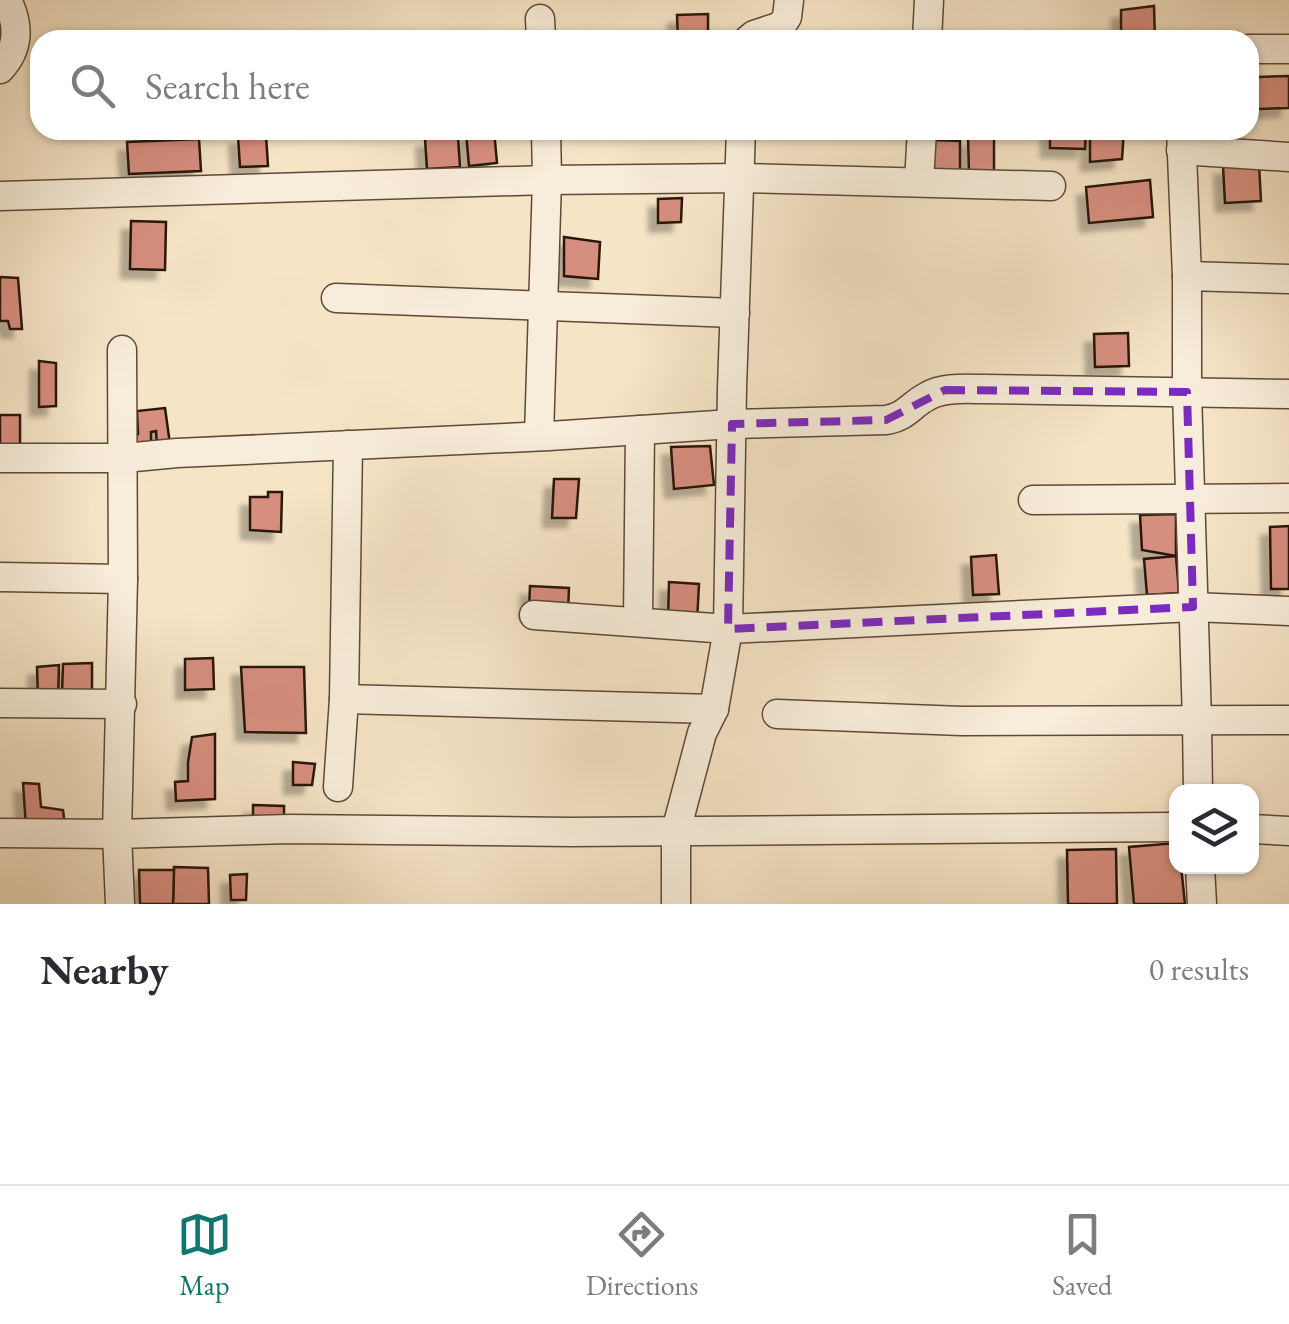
<!DOCTYPE html>
<style>
:root{--surface:#fff;--page:#f2f2f3;--text:#2b2b33;--muted:#7c7c81;--line:#e1e1e2;--accent:#0f766e}
body{margin:0;font-family:"EB Garamond",serif;background:var(--page);color:var(--text)}
.controls{position:absolute;right:30px;bottom:30px;display:grid;overflow:hidden;border-radius:20px;box-shadow:0 2px 8px #0004}
.controls button{width:90px;height:90px;display:grid;place-items:center;padding:0;border:0;border-bottom:2px solid var(--line);background:var(--surface);color:var(--text);font:50px sans-serif}
.list{margin:0;padding:0;list-style:none}
h2{display:flex;justify-content:space-between;align-items:center;height:130px;margin:0;padding:0 40px;font-size:42px}
h2 small{font-size:32px;font-weight:400;color:var(--muted)}
.icon{flex:none;width:55px;height:55px;fill:none;stroke:currentColor;stroke-width:2;stroke-linecap:round;stroke-linejoin:round}
.map{position:relative;flex:none;width:1289px;height:904px;overflow:hidden}
.search{position:absolute;background:var(--surface);box-shadow:0 2px 8px #0004;left:30px;right:30px;top:30px;height:110px;display:flex;align-items:center;gap:25px;box-sizing:border-box;padding:0 35px;border-radius:30px;color:var(--muted);font-size:38px}
.sheet{height:280px;background:var(--surface)}
nav{display:flex;justify-content:space-around;align-items:center;box-sizing:border-box;height:140px;border-top:2px solid var(--line);background:var(--surface);font-size:28px;color:var(--muted)}
nav a{display:grid;justify-items:center;gap:5px}
nav .on{color:var(--accent)}
.map>svg:first-child{display:block}
.building{fill:#d68e7f;stroke:#2a1807;stroke-width:2.5;filter:url(#shadow)}
.lines{fill:none;stroke-linecap:round;stroke-linejoin:round}
.minor-casing{stroke:#5d4b37;stroke-width:31}
.minor{stroke:#f8edda;stroke-width:28}
.marked{fill:none;stroke:#7b2cbf;stroke-width:8;stroke-dasharray:20 12;stroke-linejoin:round}
</style>
<div class="map">
<svg width="1289" height="904" viewBox="0 0 1289 904">
<defs>
<filter id="shadow"><feDropShadow dx="-9" dy="9" stdDeviation="2.5" flood-color="#0004"/></filter>
</defs>
<rect width="100%" height="100%" fill="#f5e4c6"/>
<filter id="stains"><feTurbulence type="fractalNoise" baseFrequency=".002" numOctaves="4"/><feColorMatrix values="0 0 0 0 .2 0 0 0 0 .09 0 0 0 0 .02 0 0 0 .5 -.17"/></filter>
<radialGradient id="worn" r=".72"><stop offset=".6" stop-color="#630" stop-opacity="0"/><stop offset="1" stop-color="#630" stop-opacity=".3"/></radialGradient>
<g class="building">
<path d="M 1154,6 L 1155,40 L 1121,40 L 1121,10 Z"/>
<path d="M 708,14 L 708,40 L 678,40 L 677,15 Z"/>
<path d="M 1289,76 L 1289,108 L 1258,109 L 1257,77 Z"/>
<path d="M 494,130 L 497,163 L 469,166 L 466,132 Z"/>
<path d="M 1050,130 L 1086,130 L 1085,149 L 1050,148 Z"/>
<path d="M 1090,130 L 1124,130 L 1122,159 L 1090,162 Z"/>
<path d="M 266,135 L 268,166 L 240,167 L 238,136 Z"/>
<path d="M 458,137 L 460,167 L 427,169 L 425,139 Z"/>
<path d="M 968,138 L 994,138 L 994,171 L 969,171 Z"/>
<path d="M 199,139 L 201,171 L 129,174 L 127,142 Z"/>
<path d="M 932,140 L 960,141 L 960,172 L 931,172 Z"/>
<path d="M 1259,164 L 1261,201 L 1225,203 L 1223,166 Z"/>
<path d="M 1150,180 L 1153,217 L 1089,223 L 1086,187 Z"/>
<path d="M 682,198 L 681,222 L 658,223 L 658,199 Z"/>
<path d="M 131,221 L 166,222 L 165,270 L 130,269 Z"/>
<path d="M 564,237 L 600,242 L 598,279 L 564,276 Z"/>
<path d="M 0,277 L 18,278 L 22,329 L 10,329 L 8,321 L 0,321 Z"/>
<path d="M 1128,333 L 1129,366 L 1095,367 L 1094,334 Z"/>
<path d="M 39,361 L 56,363 L 56,406 L 39,407 Z"/>
<path d="M 165,408 L 170,444 L 157,446 L 156,431 L 151,432 L 151,449 L 135,454 L 133,435 L 138,434 L 137,411 Z"/>
<path d="M 0,415 L 20,415 L 20,451 L 0,450 Z"/>
<path d="M 710,446 L 714,485 L 674,489 L 671,447 Z"/>
<path d="M 554,479 L 579,479 L 576,518 L 552,518 Z"/>
<path d="M 268,492 L 282,492 L 281,532 L 250,530 L 250,497 L 268,497 Z"/>
<path d="M 1176,514 L 1176,556 L 1142,550 L 1140,515 Z"/>
<path d="M 1289,526 L 1289,589 L 1271,589 L 1270,527 Z"/>
<path d="M 996,555 L 999,594 L 973,595 L 971,557 Z"/>
<path d="M 1176,556 L 1179,593 L 1147,595 L 1144,559 Z"/>
<path d="M 669,582 L 699,584 L 697,622 L 668,620 Z"/>
<path d="M 530,586 L 569,588 L 568,612 L 529,609 Z"/>
<path d="M 213,658 L 214,689 L 185,690 L 185,659 Z"/>
<path d="M 92,663 L 92,694 L 62,694 L 63,664 Z"/>
<path d="M 59,665 L 58,699 L 38,699 L 37,667 Z"/>
<path d="M 241,667 L 304,667 L 306,733 L 245,732 Z"/>
<path d="M 215,734 L 215,799 L 176,801 L 175,782 L 188,781 L 188,762 L 192,737 Z"/>
<path d="M 293,762 L 315,764 L 312,785 L 293,785 Z"/>
<path d="M 23,783 L 39,784 L 41,807 L 63,810 L 65,826 L 26,827 Z"/>
<path d="M 253,805 L 284,806 L 284,821 L 253,820 Z"/>
<path d="M 1176,843 L 1176,866 L 1181,866 L 1185,904 L 1134,904 L 1129,847 Z"/>
<path d="M 1116,849 L 1117,904 L 1068,904 L 1067,850 Z"/>
<path d="M 174,867 L 208,868 L 209,904 L 173,904 Z"/>
<path d="M 139,870 L 174,870 L 173,904 L 140,904 Z"/>
<path d="M 247,874 L 246,900 L 231,900 L 230,875 Z"/>
</g>
<g class="lines">
<g class="minor-casing">
<g id="minor">
<path d="M 540,19 L 541,40"/>
<path d="M 748,40 L 754,35 L 781,26 L 787,17 L 789,0"/>
<path d="M 927,40 L 929,0"/>
<path d="M 1249,49 L 1289,49"/>
<path d="M 0,69 C 20,48 19,24 7,0"/>
<path d="M 1181,130 L 1187,276 L 1187,392 L 1197,721 L 1198,792"/>
<path d="M 1181,150 L 1289,157"/>
<path d="M 919,182 L 922,130"/>
<path d="M 0,196 L 547,180 L 740,178 L 1051,186"/>
<path d="M 1187,276 L 1289,279"/>
<path d="M 336,298 L 735,313"/>
<path d="M 539,436 L 547,180 L 546,130"/>
<path d="M 0,458 L 124,458 L 177,453 L 549,436 L 732,424 L 886,420 C 908,416 910,405 928,396 C 943,387 966,389 984,389 L 1289,394"/>
<path d="M 1033,500 L 1289,498"/>
<path d="M 0,577 L 123,579"/>
<path d="M 534,615 L 728,629 L 1193,607 L 1289,611"/>
<path d="M 638,622 L 640,430"/>
<path d="M 344,699 L 714,709"/>
<path d="M 0,703 L 122,704"/>
<path d="M 777,714 L 962,721 L 1289,720"/>
<path d="M 338,787 L 344,699 L 348,445"/>
<path d="M 1252,829 L 1289,831"/>
<path d="M 0,833 L 117,834 L 123,579 L 122,350"/>
<path d="M 1200,866 L 1202,904"/>
<path d="M 120,904 L 117,834 L 290,829 L 571,832 L 1176,827"/>
<path d="M 676,904 L 676,831 L 702,733 L 714,709 L 728,629 L 732,388 L 741,130"/>
</g>
</g>
<use href="#minor" class="minor"/>
</g>
<path class="marked" d="M 945,390 L 1187,392 L 1193,607 L 728,629 L 732,424 L 886,420 Z"/>
<rect width="100%" height="100%" filter="url(#stains)"/>
<rect width="100%" height="100%" fill="url(#worn)"/>
</svg>
<div class="controls">
<button><svg class="icon" aria-label="layers" viewBox="0 0 24 24"><path d="M12 4l9 5-9 5-9-5zM3 14l9 5 9-5"/></svg></button>
</div>
<div class="search"><svg class="icon" aria-label="search" viewBox="0 0 24 24"><circle cx="10" cy="10" r="6"/><path d="M15 15l6 6"/></svg>Search here</div>
</div>
<section class="sheet">
<h2>Nearby<small>0 results</small></h2>
<ul class="list">
</ul>
</section>
<nav>
<a class="on"><svg class="icon" aria-label="map" viewBox="0 0 24 24"><path d="M3 6l6-2 6 2 6-2v14l-6 2-6-2-6 2zM9 4v14M15 6v14"/></svg>Map</a>
<a><svg class="icon" aria-label="directions" viewBox="0 0 24 24"><path d="M12 3l9 9-9 9-9-9zM9 14v-3h6M13 9l2 2-2 2"/></svg>Directions</a>
<a><svg class="icon" aria-label="saved" viewBox="0 0 24 24"><path d="M7 4h10v16l-5-4-5 4z"/></svg>Saved</a>
</nav>
